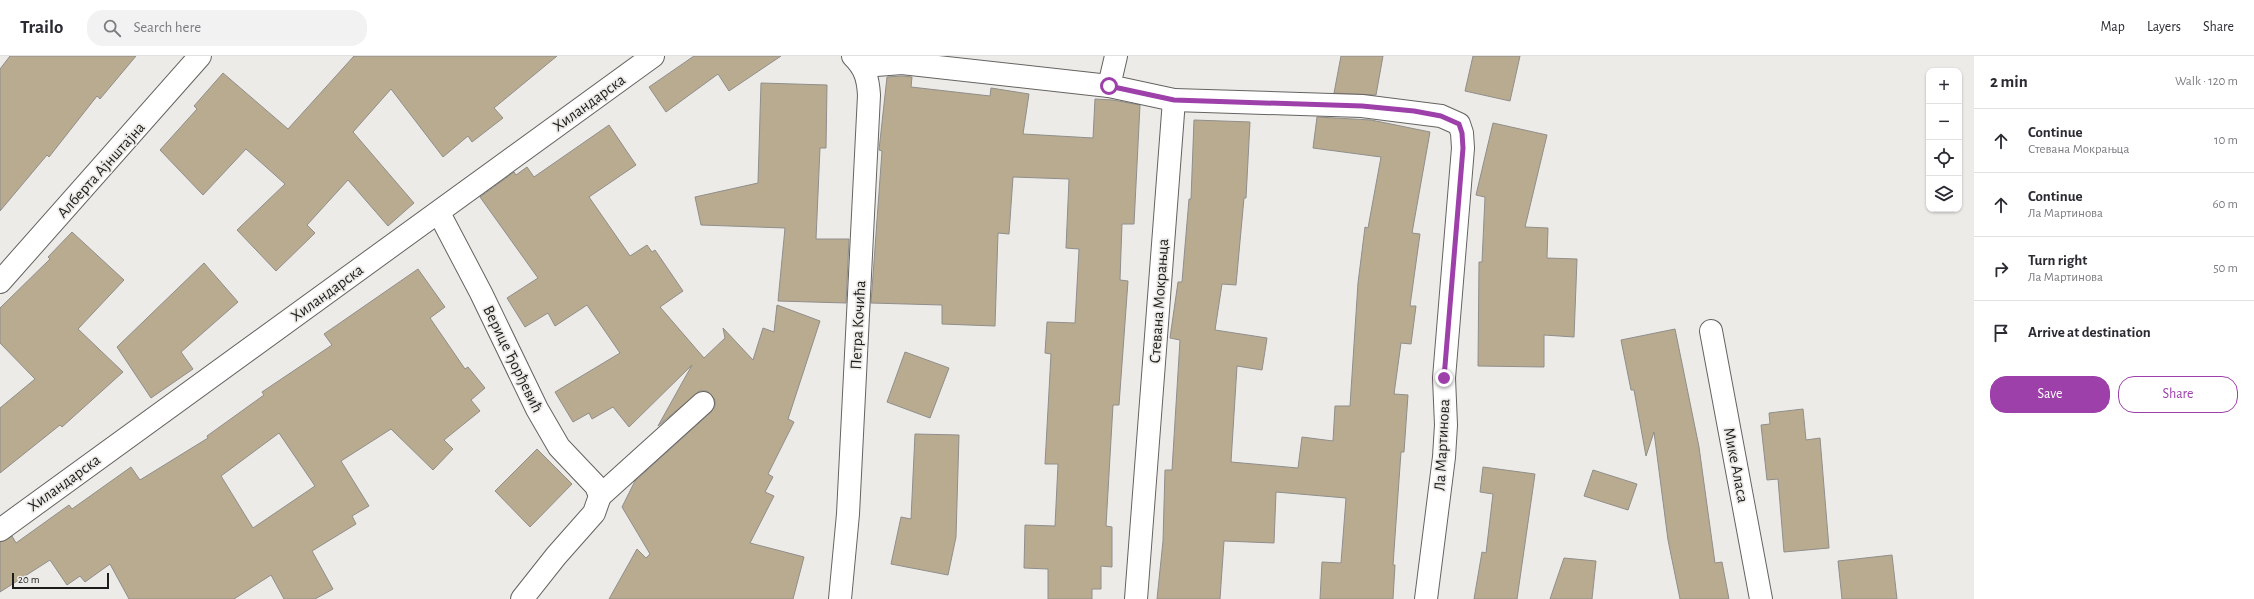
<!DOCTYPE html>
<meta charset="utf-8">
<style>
:root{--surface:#fff;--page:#f2f2f3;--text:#2b2b33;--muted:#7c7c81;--line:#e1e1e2;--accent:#9d40aa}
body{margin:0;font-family:"Alegreya Sans",sans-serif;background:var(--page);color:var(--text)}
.controls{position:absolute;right:12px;top:12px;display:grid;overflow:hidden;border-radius:8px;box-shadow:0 1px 3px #0004}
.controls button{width:36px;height:36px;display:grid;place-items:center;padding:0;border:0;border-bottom:1px solid var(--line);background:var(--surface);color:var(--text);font:20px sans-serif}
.scale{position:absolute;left:12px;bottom:10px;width:97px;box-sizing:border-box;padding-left:4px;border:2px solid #1c1c1a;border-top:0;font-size:11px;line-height:14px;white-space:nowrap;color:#1c1c1a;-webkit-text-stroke:3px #edebe8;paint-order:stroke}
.stop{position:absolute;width:12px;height:12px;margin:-9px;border:3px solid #9d40aa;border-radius:50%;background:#fff}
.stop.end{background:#9d40aa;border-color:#fff;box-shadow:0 1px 4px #0008}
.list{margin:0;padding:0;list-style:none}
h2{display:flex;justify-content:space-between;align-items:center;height:52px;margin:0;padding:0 16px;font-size:17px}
h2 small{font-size:13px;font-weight:400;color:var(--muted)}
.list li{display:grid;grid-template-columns:26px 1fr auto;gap:12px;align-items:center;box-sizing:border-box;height:64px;padding:0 16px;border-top:1px solid var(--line)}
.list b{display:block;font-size:15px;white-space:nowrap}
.list p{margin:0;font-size:13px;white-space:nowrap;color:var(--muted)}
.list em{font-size:13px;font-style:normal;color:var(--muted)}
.actions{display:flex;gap:8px;padding:12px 16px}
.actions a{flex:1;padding:9px 0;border:1px solid var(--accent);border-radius:16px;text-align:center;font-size:14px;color:var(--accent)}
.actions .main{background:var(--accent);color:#fff}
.icon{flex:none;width:22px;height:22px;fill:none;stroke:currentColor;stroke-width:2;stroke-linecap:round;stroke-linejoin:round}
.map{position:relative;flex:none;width:1974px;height:543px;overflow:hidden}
header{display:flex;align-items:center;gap:24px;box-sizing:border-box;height:56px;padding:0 20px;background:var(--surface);border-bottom:1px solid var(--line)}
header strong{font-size:19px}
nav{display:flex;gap:22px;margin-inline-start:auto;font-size:14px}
.search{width:280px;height:36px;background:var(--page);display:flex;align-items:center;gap:10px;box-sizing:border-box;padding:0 14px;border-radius:16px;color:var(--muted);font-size:15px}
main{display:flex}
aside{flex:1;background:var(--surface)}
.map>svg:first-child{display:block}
.building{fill:#b9ab90;stroke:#908e8b;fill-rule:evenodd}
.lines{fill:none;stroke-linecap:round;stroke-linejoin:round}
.street-casing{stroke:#656360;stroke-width:24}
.street{stroke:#fff;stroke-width:22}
.route{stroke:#9d40aa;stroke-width:5}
.labels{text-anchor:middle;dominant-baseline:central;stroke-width:3.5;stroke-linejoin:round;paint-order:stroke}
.street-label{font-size:16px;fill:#1c1c1a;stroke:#edebe8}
</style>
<header>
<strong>Trailo</strong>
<div class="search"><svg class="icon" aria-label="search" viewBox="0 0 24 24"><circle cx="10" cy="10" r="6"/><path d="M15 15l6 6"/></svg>Search here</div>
<nav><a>Map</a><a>Layers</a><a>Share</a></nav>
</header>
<main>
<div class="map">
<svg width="1974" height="543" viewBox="0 0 1974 543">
<rect width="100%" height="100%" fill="#edebe8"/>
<g class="building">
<path d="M 10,0 L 136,0 L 100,43 L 97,40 L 49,101 L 47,99 L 0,155 L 0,13 Z"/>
<path d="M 354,0 L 557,0 L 494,52 L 503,62 L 472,86 L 468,80 L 443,101 L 391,33 L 353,76 L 414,147 L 388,170 L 348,124 L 307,169 L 315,177 L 276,215 L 237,174 L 285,128 L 246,93 L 203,139 L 160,94 L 197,53 L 194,50 L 223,17 L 288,73 Z"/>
<path d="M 694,0 L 781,0 L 729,35 L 718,18 L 666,56 L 649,31 Z"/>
<path d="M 1341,0 L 1383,0 L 1376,39 L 1334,37 Z"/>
<path d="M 1473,0 L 1520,0 L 1510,45 L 1465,35 Z"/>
<path d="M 902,20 L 912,21 L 911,31 L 990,40 L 991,32 L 1029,38 L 1023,78 L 1093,82 L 1095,43 L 1113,44 L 1140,49 L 1134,168 L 1122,168 L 1120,224 L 1128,225 L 1119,349 L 1113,349 L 1106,470 L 1112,471 L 1112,511 L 1101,510 L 1101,533 L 1092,533 L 1092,543 L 1048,543 L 1048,513 L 1024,512 L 1025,469 L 1055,470 L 1058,408 L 1045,408 L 1051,298 L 1045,297 L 1047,266 L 1075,267 L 1079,193 L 1066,192 L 1069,123 L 1013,121 L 1009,178 L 998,177 L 995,270 L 942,268 L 942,249 L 871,247 L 882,95 L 879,94 L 887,21 Z"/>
<path d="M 761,27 L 827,29 L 826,92 L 820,92 L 816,183 L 849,183 L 846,247 L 778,245 L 785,172 L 701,169 L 695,141 L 758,127 Z"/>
<path d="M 1317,61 L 1371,64 L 1430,76 L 1412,177 L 1420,178 L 1410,250 L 1416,250 L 1411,288 L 1401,287 L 1394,338 L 1408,339 L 1404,396 L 1401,396 L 1393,509 L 1395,509 L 1393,543 L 1320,543 L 1322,506 L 1341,507 L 1346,442 L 1276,436 L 1274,487 L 1224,485 L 1220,543 L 1157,543 L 1163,485 L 1165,414 L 1172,414 L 1180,284 L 1170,282 L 1178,226 L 1182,226 L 1189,143 L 1191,143 L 1194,64 L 1250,66 L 1246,142 L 1244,142 L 1236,229 L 1222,228 L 1215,274 L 1267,282 L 1262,314 L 1237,310 L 1231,406 L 1298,412 L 1302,381 L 1333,385 L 1335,350 L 1350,350 L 1358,227 L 1365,171 L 1368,172 L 1381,101 L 1313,92 Z"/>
<path d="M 1493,67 L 1547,79 L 1525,171 L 1548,172 L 1547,202 L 1577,203 L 1574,281 L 1544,279 L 1544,311 L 1478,310 L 1479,206 L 1482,206 L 1485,141 L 1476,139 Z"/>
<path d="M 609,69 L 636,109 L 589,141 L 630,200 L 647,189 L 652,196 L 655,194 L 683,235 L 660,251 L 704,302 L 725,282 L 723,272 L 753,304 L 763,272 L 774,276 L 777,249 L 820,265 L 788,363 L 794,366 L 768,418 L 773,421 L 765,436 L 774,440 L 750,487 L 804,501 L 793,543 L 609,543 L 637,493 L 646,502 L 650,498 L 622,451 L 635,425 L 711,356 L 715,350 L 715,344 L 707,335 L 700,335 L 658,370 L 692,309 L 629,371 L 613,351 L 592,363 L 589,357 L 573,366 L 555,336 L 620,297 L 587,249 L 555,270 L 548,257 L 525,271 L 507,242 L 538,222 L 480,141 L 514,116 L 516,119 L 527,111 L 534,121 Z"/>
<path d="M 72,176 L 124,224 L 78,273 L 123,316 L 62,371 L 60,369 L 0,417 L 0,352 L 35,323 L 0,287 L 0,252 L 50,203 L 48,201 Z"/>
<path d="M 204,207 L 238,246 L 181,296 L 193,313 L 151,342 L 117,291 Z"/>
<path d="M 418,213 L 445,251 L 430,262 L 465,313 L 468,311 L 485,332 L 471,344 L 480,355 L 444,384 L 453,393 L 433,414 L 391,373 L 341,405 L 369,450 L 352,460 L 356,468 L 312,495 L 333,533 L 315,543 L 284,543 L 271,519 L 234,543 L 129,543 L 110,508 L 85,526 L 80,520 L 67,529 L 50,504 L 0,536 L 0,486 L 12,480 L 16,487 L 69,449 L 72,453 L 131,411 L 140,424 L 208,382 L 207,380 L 264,339 L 262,336 L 332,289 L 324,278 ZM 279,377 L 315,430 L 253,472 L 221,420 Z"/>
<path d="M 1675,273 L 1699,391 L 1715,507 L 1722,506 L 1729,543 L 1680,543 L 1668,484 L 1654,376 L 1646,400 L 1634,334 L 1631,334 L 1621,284 Z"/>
<path d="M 905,296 L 949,312 L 930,362 L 887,346 Z"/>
<path d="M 1803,353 L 1806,384 L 1820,382 L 1829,492 L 1784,496 L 1778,423 L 1767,424 L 1761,369 L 1770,368 L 1769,357 Z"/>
<path d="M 915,378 L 959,379 L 956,481 L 948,519 L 891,508 L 901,461 L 911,463 Z"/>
<path d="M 537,393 L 572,428 L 530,471 L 495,435 Z"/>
<path d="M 1483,411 L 1535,418 L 1517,543 L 1474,543 L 1482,496 L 1486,497 L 1493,438 L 1480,436 Z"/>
<path d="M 1593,414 L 1637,428 L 1628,454 L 1584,440 Z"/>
<path d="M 1892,499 L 1897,543 L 1842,543 L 1838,505 Z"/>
<path d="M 1564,502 L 1596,505 L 1592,543 L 1550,543 Z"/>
</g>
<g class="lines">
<g class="street-casing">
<g id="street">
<path d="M 1116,0 L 1109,30 L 1174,44 L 1136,543"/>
<path d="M 863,10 L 902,7 L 1109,30"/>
<path d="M 1174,44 L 1362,50 L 1441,60 L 1459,68 L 1462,77 L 1463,92 L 1444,322 L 1446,369 L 1444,401 L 1426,543"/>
<path d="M 439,157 L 481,237 L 537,353 L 559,391 L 596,430 L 600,440 L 594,457 L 556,500 L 522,543"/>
<path d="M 0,226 L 200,0"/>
<path d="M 1711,275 L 1761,543"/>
<path d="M 600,440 L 703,347"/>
<path d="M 0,474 L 653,0"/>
<path d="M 840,543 L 848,458 L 869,39 C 868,22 865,12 853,0"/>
</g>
</g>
<use href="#street" class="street"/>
</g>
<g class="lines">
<path class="route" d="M 1109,30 L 1174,44 L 1362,50 L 1414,55 L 1441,60 L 1459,68 L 1462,77 L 1463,92 L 1444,322"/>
</g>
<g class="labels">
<g class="street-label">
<text transform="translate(589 47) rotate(-36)">Хиландарска</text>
<text transform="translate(101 114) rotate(-48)">Алберта Ајнштајна</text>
<text transform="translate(327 237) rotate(-36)">Хиландарска</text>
<text transform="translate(1159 245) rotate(-86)">Стевана Мокрањца</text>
<text transform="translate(858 269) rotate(-87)">Петра Кочића</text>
<text transform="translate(513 303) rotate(64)">Верице Ђорђевић</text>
<text transform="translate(1442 389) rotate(-87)">Ла Мартинова</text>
<text transform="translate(1736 409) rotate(79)">Мике Аласа</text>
<text transform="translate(64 427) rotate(-36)">Хиландарска</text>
</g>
</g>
</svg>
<div class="controls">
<button>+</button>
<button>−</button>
<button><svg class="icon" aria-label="locate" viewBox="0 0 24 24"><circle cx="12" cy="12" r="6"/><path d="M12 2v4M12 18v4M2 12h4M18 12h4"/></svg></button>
<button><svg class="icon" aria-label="layers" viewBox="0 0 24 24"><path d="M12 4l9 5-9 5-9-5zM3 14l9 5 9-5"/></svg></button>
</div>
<div class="scale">20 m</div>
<div class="stop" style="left:1109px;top:30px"></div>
<div class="stop end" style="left:1444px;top:322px"></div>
</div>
<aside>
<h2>2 min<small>Walk · 120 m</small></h2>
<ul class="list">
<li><svg class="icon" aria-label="ahead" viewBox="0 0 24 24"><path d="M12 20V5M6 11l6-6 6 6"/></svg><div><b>Continue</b><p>Стевана Мокрањца</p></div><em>10 m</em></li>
<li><svg class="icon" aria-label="ahead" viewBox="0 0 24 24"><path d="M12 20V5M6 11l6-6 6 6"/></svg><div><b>Continue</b><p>Ла Мартинова</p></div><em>60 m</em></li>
<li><svg class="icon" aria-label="right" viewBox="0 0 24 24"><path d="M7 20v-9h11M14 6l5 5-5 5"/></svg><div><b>Turn right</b><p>Ла Мартинова</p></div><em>50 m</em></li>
<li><svg class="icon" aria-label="arrive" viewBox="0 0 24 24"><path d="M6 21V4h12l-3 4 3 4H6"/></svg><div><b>Arrive at destination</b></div></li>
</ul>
<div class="actions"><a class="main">Save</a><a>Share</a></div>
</aside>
</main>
